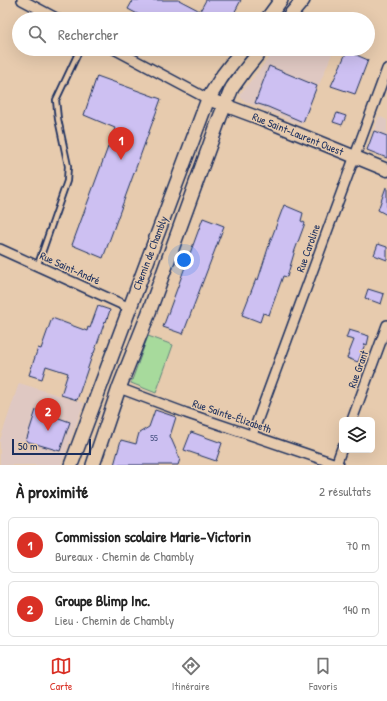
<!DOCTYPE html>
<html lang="fr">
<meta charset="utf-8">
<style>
:root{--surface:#fff;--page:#f2f2f2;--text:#222;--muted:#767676;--line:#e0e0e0;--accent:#d93025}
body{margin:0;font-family:"Patrick Hand",sans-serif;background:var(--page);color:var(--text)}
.controls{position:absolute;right:12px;bottom:12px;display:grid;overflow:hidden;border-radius:6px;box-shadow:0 4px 16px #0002}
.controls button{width:36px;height:36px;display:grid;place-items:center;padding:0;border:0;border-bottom:1px solid var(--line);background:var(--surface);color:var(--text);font:20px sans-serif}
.scale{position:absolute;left:12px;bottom:10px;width:79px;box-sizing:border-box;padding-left:4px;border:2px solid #1b2f5e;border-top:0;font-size:11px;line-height:14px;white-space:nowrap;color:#1b2f5e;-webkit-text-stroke:3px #e7cbae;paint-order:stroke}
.you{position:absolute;left:184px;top:260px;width:14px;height:14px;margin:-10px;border:3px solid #fff;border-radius:50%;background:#1a73e8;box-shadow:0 0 0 6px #1a73e833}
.badge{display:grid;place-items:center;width:26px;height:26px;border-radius:50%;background:var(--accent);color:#fff;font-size:13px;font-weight:700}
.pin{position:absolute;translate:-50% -33px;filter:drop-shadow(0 1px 2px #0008)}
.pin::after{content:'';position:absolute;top:21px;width:14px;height:12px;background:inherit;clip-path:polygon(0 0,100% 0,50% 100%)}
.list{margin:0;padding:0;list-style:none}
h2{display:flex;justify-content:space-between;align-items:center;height:52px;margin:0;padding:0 16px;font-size:17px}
h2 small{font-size:13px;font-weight:400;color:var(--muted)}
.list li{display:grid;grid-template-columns:26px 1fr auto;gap:12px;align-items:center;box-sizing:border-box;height:56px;margin:0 8px 8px;padding:0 8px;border:1px solid var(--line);border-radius:6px}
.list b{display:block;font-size:15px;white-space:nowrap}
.list p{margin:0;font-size:13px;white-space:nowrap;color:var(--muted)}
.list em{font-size:13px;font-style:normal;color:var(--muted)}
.icon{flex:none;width:22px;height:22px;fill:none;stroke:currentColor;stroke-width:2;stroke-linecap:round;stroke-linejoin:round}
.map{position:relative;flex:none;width:387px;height:465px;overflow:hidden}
.search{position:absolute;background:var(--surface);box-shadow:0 4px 16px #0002;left:12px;right:12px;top:12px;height:44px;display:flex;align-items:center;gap:10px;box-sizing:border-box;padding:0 14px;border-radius:22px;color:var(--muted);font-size:15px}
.sheet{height:180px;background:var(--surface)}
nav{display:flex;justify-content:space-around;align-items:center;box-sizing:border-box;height:56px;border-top:1px solid var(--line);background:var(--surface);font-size:11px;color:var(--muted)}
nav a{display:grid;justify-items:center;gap:2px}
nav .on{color:var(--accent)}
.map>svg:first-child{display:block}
.built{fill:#dfc8c2}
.green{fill:#a7da9c;stroke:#61847d}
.building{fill:#cdc0f2;stroke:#1b2f5e}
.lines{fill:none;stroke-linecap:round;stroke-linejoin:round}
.service-casing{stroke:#1b2f5e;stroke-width:8}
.minor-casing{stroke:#1b2f5e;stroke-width:12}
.tertiary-casing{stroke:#1b2f5e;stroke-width:15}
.secondary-casing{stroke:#1b2f5e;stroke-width:16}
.service{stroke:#e7cbae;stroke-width:4.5}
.minor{stroke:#e7cbae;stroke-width:9}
.tertiary{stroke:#e7cbae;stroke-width:12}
.secondary{stroke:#e7cbae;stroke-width:13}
.labels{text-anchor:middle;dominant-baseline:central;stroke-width:3;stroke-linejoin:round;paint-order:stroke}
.number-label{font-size:9px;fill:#485383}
.street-label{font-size:11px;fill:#1b2f5e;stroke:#e7cbae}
</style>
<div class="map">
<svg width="387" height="465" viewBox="0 0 387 465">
<rect width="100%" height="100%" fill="#e7cbae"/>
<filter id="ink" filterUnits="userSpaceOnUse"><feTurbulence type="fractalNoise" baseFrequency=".025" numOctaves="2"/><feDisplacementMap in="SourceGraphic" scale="8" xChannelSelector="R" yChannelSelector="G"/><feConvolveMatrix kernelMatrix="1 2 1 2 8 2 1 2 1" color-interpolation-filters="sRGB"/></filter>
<g filter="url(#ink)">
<g class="built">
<path d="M 276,49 L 334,49 L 319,85 L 317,86 L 303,122 L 301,125 L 244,101 L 241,98 L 240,94 Z"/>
<path d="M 379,116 L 387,120 L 387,158 L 367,150 Z"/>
<path d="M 19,383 L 84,403 L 61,465 L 0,465 L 0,440 Z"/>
</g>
<path class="green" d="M 148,336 L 173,345 L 156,393 L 131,383 Z"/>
<g class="building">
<path d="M 133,0 L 179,0 L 200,11 L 206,0 L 241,0 L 231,19 L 147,19 L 128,9 Z"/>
<path d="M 347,51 L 368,60 L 355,94 L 331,86 Z"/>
<path d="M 269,66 L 317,86 L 303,122 L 268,107 L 255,103 Z"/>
<path d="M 97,76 L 161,99 L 103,258 L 72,245 L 115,128 L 84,115 Z"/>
<path d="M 337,113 L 346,116 L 342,125 L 333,122 Z"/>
<path d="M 374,131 L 387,136 L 387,158 L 367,150 Z"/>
<path d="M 386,187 L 387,187 L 387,215 L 378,210 Z"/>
<path d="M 284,205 L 303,213 L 301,221 L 305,223 L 295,250 L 287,277 L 283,276 L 269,315 L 263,313 L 260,322 L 242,315 L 256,279 L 258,280 L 270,242 Z"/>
<path d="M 203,218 L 224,226 L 183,334 L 163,327 Z"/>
<path d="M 378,244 L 387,247 L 387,260 L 374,255 Z"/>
<path d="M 368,289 L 384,294 L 381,304 L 365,298 Z"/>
<path d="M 98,306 L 110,310 L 106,322 L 105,321 L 94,353 L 93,353 L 77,400 L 61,395 L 68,373 L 46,366 L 42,379 L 29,375 L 38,348 L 41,349 L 52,318 L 87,331 L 88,327 L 90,328 Z"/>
<path d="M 349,330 L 369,336 L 367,345 L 365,344 L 358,362 L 347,358 L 354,340 L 346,338 Z"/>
<path d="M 36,410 L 70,422 L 60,451 L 26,441 Z"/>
<path d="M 155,410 L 176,417 L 170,436 L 180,459 L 178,465 L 114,465 L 121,440 L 136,444 L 139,433 L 149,427 Z"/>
<path d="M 191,432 L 222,443 L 216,461 L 184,450 Z"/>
</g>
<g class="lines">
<g class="service-casing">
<path id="service" d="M 37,267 L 67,181 L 68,166 L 58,119 L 56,100 L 80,49"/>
</g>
<g class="minor-casing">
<g id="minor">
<path d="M 22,0 L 58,19"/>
<path d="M 114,49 L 208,99"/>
<path d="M 0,249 L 130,308"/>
<path d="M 119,388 L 186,413 L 339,465"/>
<path d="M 352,420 L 387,325"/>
<path d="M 252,435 L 387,69"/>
<path d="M 336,465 L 342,448"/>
</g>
</g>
<g class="tertiary-casing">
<path id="tertiary" d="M 208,99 L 262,119 L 387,170"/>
</g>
<g class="secondary-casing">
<g id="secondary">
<path d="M 267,19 L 281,0"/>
<path d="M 287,19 L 303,0"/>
<path d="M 71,465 L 208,99 L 223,75 L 243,49"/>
<path d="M 93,465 L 119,388 L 148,315 L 220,117 L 232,88 L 245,70 L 262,49"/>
</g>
</g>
<use href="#service" class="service"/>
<use href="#minor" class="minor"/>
<use href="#tertiary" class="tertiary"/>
<use href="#secondary" class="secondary"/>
</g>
</g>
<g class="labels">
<g class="number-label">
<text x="154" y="438">55</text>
</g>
<g class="street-label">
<text transform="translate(298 134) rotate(22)">Rue Saint-Laurent Ouest</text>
<text transform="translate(308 248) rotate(-70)">Rue Caroline</text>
<text transform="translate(150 253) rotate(-69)">Chemin de Chambly</text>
<text transform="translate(70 268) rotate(24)">Rue Saint-André</text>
<text transform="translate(358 369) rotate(-70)">Rue Grant</text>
<text transform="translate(232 416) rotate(19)">Rue Sainte-Élizabeth</text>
</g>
</g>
</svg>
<div class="controls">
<button><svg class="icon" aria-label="layers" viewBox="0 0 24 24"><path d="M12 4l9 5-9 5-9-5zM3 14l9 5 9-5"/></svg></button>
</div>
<div class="scale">50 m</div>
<div class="you"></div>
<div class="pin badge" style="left:121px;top:160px">1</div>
<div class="pin badge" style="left:48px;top:431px">2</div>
<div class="search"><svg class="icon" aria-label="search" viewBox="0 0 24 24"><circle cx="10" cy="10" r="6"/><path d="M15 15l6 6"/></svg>Rechercher</div>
</div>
<section class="sheet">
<h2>À proximité<small>2 résultats</small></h2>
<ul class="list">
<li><span class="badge">1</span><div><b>Commission scolaire Marie-Victorin</b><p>Bureaux · Chemin de Chambly</p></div><em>70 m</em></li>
<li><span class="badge">2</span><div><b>Groupe Blimp Inc.</b><p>Lieu · Chemin de Chambly</p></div><em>140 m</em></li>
</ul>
</section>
<nav>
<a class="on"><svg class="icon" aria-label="map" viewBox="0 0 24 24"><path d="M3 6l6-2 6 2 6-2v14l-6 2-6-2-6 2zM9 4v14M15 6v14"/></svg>Carte</a>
<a><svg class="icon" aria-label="directions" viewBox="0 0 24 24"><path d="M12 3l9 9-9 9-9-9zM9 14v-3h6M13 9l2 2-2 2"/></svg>Itinéraire</a>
<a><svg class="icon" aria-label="saved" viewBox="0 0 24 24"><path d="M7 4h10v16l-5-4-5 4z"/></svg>Favoris</a>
</nav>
